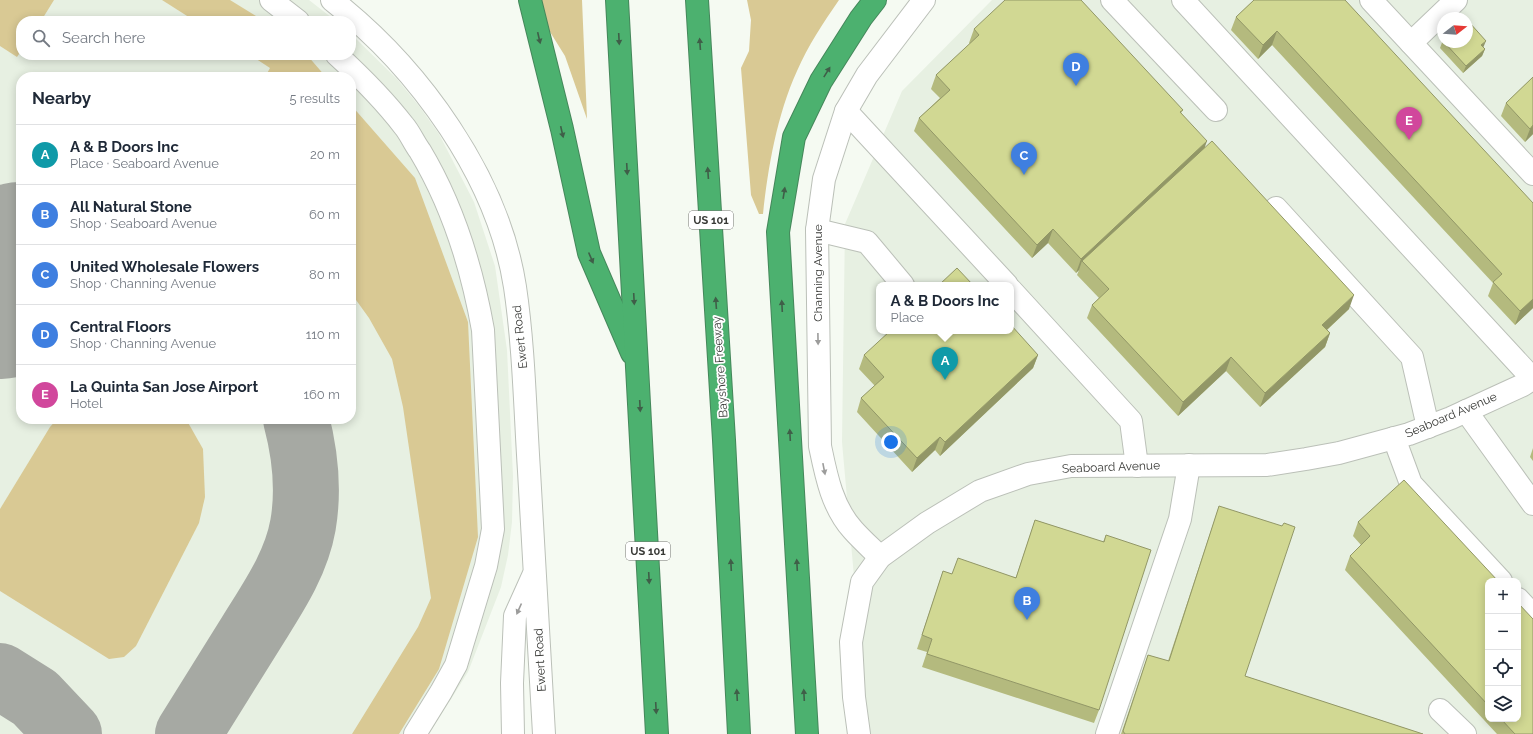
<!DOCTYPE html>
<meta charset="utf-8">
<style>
:root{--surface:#fff;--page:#f6f6f7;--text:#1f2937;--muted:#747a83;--line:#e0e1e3;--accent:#0b8043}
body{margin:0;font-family:Raleway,sans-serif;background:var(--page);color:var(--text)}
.controls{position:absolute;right:12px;bottom:12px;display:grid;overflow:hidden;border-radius:8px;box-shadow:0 2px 10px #0003}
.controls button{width:36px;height:36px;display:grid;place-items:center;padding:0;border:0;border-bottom:1px solid var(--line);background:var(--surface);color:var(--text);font:20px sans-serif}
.compass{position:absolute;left:1437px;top:12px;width:36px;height:36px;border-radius:50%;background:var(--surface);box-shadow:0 2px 10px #0003;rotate:73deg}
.you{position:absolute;left:891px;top:442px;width:14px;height:14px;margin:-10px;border:3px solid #fff;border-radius:50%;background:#1a73e8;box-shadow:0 0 0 6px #1a73e833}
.badge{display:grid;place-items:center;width:26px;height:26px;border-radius:50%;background:var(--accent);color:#fff;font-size:13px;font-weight:700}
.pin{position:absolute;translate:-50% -33px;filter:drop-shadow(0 1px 2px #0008)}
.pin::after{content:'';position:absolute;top:21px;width:14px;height:12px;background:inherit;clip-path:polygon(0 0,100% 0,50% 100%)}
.popup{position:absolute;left:876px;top:282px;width:138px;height:52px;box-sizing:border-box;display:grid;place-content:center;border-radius:8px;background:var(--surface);filter:drop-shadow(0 1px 3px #0005);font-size:13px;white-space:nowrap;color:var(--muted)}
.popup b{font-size:15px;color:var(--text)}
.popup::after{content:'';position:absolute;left:50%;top:100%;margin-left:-8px;border:8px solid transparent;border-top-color:var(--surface)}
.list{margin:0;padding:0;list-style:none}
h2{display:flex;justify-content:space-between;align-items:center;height:52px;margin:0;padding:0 16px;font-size:17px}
h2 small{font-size:13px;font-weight:400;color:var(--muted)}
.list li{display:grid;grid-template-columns:26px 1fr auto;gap:12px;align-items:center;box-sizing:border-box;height:60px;padding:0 16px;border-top:1px solid var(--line)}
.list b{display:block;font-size:15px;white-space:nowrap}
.list p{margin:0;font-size:13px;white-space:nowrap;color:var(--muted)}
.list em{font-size:13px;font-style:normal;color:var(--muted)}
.icon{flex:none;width:22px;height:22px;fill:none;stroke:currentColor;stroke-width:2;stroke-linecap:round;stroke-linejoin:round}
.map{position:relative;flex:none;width:1533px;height:734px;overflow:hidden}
.search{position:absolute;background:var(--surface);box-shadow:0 2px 10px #0003;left:16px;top:16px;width:340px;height:44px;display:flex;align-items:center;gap:10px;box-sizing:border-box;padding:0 14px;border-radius:16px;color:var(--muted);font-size:15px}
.panel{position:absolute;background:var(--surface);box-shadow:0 2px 10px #0003;left:16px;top:72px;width:340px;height:352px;border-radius:16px}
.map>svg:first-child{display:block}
.built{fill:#e7f0e2;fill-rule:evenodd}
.green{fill:#d9c994}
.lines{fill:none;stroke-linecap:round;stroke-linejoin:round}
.taxiway{stroke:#a6a9a3;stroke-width:66}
.runway{stroke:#a6a9a3;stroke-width:164}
.minor-casing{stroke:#bbc0b8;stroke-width:24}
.highway-casing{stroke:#45875b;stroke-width:24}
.minor{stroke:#fff;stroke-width:22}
.highway{stroke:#4cb16f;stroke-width:22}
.wall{fill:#b4ba7e}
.shaded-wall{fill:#929767}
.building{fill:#d1d893;stroke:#929767}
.oneway{fill:#3f5e48}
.oneway2{fill:#9c9c9b}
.labels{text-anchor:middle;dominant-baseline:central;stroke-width:3.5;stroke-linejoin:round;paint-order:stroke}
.shield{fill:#fff;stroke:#747573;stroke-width:1}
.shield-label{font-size:11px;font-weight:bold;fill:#393a37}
.street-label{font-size:12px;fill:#393a37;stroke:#fff}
</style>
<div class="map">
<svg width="1533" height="734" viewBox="0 0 1533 734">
<rect width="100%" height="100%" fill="#f5faf2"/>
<g class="built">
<path d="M 0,0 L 309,0 L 336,21 L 21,21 L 21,55 L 351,55 L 351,34 L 397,79 L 419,106 L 439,134 L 474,202 L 495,266 L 507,350 L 513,476 L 512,522 L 508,555 L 501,587 L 468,672 L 429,734 L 0,734 ZM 21,77 L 351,77 L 351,419 L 21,419 Z"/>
<path d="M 992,0 L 1533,0 L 1533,734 L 868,734 L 842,442 L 845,224 L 902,91 ZM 1443,18 L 1467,18 L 1467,42 L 1443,42 ZM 879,285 L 1011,285 L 1011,331 L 879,331 ZM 1488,581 L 1518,581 L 1518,719 L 1488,719 Z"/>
</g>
<g class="green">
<path d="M 0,0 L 54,0 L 41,21 L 21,21 L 21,51 L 17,57 L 0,46 Z"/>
<path d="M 162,0 L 230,0 L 264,21 L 195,21 Z"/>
<path d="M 521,0 L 582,0 L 587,119 L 565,56 L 542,19 Z"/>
<path d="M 747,0 L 839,0 C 823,23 808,46 797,71 C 777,115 768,167 763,214 L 759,214 L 751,195 L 741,68 L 749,51 L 751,20 Z"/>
<path d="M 250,55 L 307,55 L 326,77 L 265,77 L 270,68 Z"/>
<path d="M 351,105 L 415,178 L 468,322 L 478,537 L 439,669 L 399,734 L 352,734 L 418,627 L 431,598 L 403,407 L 392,359 L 369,318 L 351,293 Z"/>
<path d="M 57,419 L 186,419 L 203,449 L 205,497 L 199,523 L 136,646 L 124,657 L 109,659 L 0,591 L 0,509 L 50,427 Z"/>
</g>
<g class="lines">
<g class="taxiway">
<path d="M 0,315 L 21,301"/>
<path d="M 0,676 L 35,698 L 69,734"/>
<path d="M 188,734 C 209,700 230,667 251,633 C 272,599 296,565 303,525 C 309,490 305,453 296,419"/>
</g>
<path class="runway" d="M 0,297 L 21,264"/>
<g class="minor-casing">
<g id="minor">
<path d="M 271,0 L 298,21"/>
<path d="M 332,0 C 419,68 498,177 515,287 C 524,348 525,410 529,471 C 534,558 539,646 544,734"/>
<path d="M 1112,0 L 1216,110"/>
<path d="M 1183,0 L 1532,378"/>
<path d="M 1371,0 L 1533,174"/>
<path d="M 1411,43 L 1456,0"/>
<path d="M 337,55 C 361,77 384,100 404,126 C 410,133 414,143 420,151 C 453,206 472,268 483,330 L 493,529 L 486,566 L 456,665 L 441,692 L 415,734"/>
<path d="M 846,111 L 1007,285"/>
<path d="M 1276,208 L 1412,357 L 1428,427"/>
<path d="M 817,230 L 867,242 L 903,285"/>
<path d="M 1011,290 L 1131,421 L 1137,466"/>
<path d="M 1466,411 L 1533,504"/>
<path d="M 1394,438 L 1411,484 L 1501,581"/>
<path d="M 880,557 C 871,548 861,539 853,530 C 832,507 826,475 820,446 L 817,230 L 824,179 L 846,111 L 867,75 L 924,0"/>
<path d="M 1518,599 L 1533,615"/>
<path d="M 1440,710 L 1465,734"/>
<path d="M 513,734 L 512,683 L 515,616 L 533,576"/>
<path d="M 859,734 L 854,697 L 851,642 L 862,582 L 880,557 L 927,523 L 980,491 L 1028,474 L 1071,466 L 1267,465 L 1306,459 L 1339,453 L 1409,434 L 1451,418 L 1523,385 L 1533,378"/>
<path d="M 1107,734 L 1180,519 L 1189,465"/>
</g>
</g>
<g class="highway-casing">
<g id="highway">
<path d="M 530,0 L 562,129 L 589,253 L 632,353"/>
<path d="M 617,0 L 657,734"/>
<path d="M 697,0 L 724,440 L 739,734"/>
<path d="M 807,734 L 778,232 L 794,137 L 821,81 L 861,18 L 875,0"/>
</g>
</g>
<use href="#minor" class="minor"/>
<use href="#highway" class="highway"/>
</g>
<g class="wall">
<path d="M 1254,0 L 1533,203 L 1533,308 L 1515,325 L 1488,296 L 1493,283 L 1272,45 L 1258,59 L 1231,30 L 1236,17 Z"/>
<path d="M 974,29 L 1183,110 L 1181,113 L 1205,147 L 1349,309 L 1327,330 L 1330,333 L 1325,347 L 1260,407 L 1226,371 L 1178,416 L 1087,318 L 1092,305 L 1099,298 L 1077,275 L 1079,270 L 1076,273 L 1048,243 L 1032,258 L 914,131 L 919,118 L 940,98 L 931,89 L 936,75 L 970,44 L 969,43 Z"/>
<path d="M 1443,40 L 1443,42 L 1467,42 L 1483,47 L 1485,49 L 1482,56 L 1463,73 L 1440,48 Z"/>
<path d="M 1533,77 L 1533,134 L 1525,142 L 1501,116 L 1506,103 Z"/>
<path d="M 864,355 L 1038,355 L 1033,368 L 940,456 L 935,450 L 912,472 L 857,412 L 861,398 L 875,386 L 859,369 Z"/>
<path d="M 1533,448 L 1533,461 L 1530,457 Z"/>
<path d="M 1219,506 L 1245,676 L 1423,734 L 1121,734 L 1148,655 L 1168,661 Z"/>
<path d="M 1035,520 L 1103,542 L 1106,535 L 1099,710 L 1094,723 L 922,667 L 927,652 L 917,649 L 943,571 L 952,574 L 1016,577 Z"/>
<path d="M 1358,522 L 1488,581 L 1488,719 L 1518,719 L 1533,734 L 1497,734 L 1345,570 L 1350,556 L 1361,545 L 1353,536 Z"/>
</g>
<g class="shaded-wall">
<path d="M 1277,31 L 1272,45 L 1258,59 L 1263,45 Z"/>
<path d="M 1486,41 L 1483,48 L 1481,45 Z"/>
<path d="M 1485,49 L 1482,56 L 1463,73 L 1466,66 Z"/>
<path d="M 1533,125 L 1533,134 L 1525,142 L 1530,129 Z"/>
<path d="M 1207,141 L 1202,155 L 1082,261 L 1079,270 L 1076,273 L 1081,259 Z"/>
<path d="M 1053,229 L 1048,243 L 1032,258 L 1037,245 Z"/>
<path d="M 1354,295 L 1349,309 L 1318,338 L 1322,325 Z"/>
<path d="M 1533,299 L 1533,308 L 1515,325 L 1520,311 Z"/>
<path d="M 1330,333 L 1325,347 L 1260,407 L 1265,393 Z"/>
<path d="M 1038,355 L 1033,368 L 940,456 L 945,442 Z"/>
<path d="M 1231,357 L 1226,371 L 1178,416 L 1183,402 Z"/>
<path d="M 940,437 L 935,450 L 912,472 L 917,458 Z"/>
</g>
<g class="building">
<path d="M 1005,0 L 1081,0 L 1183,110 L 1180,112 L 1207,141 L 1081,259 L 1053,229 L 1037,245 L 919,118 L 950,90 L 936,75 L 979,35 L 974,29 Z"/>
<path d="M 1254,0 L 1345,0 L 1533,203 L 1533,299 L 1520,311 L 1493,282 L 1502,274 L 1277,31 L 1263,45 L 1236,17 Z"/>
<path d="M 1469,22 L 1486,41 L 1481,45 L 1485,49 L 1466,66 L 1444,42 L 1467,42 L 1467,24 Z"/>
<path d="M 1533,77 L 1533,125 L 1530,129 L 1506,103 Z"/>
<path d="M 1212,141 L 1354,295 L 1322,325 L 1330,333 L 1265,393 L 1231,357 L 1183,402 L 1092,305 L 1109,289 L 1082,261 Z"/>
<path d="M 957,268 L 973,285 L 939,285 Z"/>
<path d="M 1011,325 L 1038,355 L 945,442 L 940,437 L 917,458 L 861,398 L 884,377 L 864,355 L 890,331 L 1011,331 Z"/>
<path d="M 1404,480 L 1498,581 L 1488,581 L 1488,705 L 1350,556 L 1370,536 L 1358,522 Z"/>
<path d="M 1219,506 L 1282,526 L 1284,523 L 1295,527 L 1245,676 L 1423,734 L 1125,734 L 1123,731 L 1148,655 L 1169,661 Z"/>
<path d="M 1035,520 L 1104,542 L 1106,535 L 1151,550 L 1099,710 L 927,654 L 932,639 L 922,635 L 943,571 L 952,574 L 958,558 L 1016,578 Z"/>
<path d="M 1518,603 L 1533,619 L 1533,734 L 1515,734 L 1501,719 L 1518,719 Z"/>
</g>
<defs><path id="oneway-solid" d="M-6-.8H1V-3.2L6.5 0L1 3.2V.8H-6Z"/></defs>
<g class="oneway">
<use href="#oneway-solid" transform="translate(539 38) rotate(77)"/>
<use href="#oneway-solid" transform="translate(619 39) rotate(87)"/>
<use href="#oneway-solid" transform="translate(700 44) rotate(-94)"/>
<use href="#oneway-solid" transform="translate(827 72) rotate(-58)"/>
<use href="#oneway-solid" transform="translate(562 132) rotate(77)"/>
<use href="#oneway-solid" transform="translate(627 169) rotate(87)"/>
<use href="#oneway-solid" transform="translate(708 173) rotate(-94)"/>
<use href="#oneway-solid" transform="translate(784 193) rotate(-81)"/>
<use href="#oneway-solid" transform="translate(591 258) rotate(67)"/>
<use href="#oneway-solid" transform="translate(634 299) rotate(87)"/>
<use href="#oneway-solid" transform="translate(716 303) rotate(-94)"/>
<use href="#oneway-solid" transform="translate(782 306) rotate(-93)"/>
<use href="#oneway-solid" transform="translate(640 406) rotate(87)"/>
<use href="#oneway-solid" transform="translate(790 435) rotate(-93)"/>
<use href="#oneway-solid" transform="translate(731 565) rotate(-93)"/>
<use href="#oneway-solid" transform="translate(797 565) rotate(-93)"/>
<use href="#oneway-solid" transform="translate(649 578) rotate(87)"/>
<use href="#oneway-solid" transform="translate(737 695) rotate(-93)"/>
<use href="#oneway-solid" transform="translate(804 695) rotate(-93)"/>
<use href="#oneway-solid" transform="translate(656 708) rotate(87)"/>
</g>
<g class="oneway2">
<use href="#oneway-solid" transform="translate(818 339) rotate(89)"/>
<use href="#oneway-solid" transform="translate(824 469) rotate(79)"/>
<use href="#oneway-solid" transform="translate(519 609) rotate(114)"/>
</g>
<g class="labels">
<g class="shield">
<rect x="689" y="211" width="44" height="18" rx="3"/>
<rect x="626" y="542" width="44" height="18" rx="3"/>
</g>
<g class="shield-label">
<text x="711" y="220">US 101</text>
<text x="648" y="551">US 101</text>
</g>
<g class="street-label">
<text transform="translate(818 273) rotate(-90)">Channing Avenue</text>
<text transform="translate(520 337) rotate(-96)">Ewert Road</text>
<text transform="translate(720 367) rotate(-94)">Bayshore Freeway</text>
<text transform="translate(1451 415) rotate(-23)">Seaboard Avenue</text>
<text transform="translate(1111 467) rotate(-2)">Seaboard Avenue</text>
<text transform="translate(540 660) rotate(-93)">Ewert Road</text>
</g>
</g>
</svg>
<div class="controls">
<button>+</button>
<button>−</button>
<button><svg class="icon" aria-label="locate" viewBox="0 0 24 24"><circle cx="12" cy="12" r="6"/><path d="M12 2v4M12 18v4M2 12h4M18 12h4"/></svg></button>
<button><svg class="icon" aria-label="layers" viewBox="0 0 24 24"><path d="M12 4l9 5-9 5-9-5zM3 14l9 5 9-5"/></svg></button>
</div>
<svg class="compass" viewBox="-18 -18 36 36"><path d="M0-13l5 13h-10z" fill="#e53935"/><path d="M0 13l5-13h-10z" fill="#747a83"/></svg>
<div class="you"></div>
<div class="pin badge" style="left:945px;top:380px;background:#0f9aa8">A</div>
<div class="popup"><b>A &amp; B Doors Inc</b>Place</div>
<div class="pin badge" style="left:1027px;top:620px;background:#3f7fe0">B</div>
<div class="pin badge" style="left:1024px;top:175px;background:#3f7fe0">C</div>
<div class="pin badge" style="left:1076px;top:86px;background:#3f7fe0">D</div>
<div class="pin badge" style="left:1409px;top:140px;background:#d1479c">E</div>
<div class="search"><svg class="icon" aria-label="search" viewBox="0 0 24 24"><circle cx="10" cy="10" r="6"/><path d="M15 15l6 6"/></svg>Search here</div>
<section class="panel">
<h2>Nearby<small>5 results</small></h2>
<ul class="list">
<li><span class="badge" style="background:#0f9aa8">A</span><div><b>A &amp; B Doors Inc</b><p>Place · Seaboard Avenue</p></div><em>20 m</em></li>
<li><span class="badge" style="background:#3f7fe0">B</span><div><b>All Natural Stone</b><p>Shop · Seaboard Avenue</p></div><em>60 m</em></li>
<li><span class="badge" style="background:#3f7fe0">C</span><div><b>United Wholesale Flowers</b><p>Shop · Channing Avenue</p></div><em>80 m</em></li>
<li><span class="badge" style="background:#3f7fe0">D</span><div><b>Central Floors</b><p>Shop · Channing Avenue</p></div><em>110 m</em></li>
<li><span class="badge" style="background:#d1479c">E</span><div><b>La Quinta San Jose Airport</b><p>Hotel</p></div><em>160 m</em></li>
</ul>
</section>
</div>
